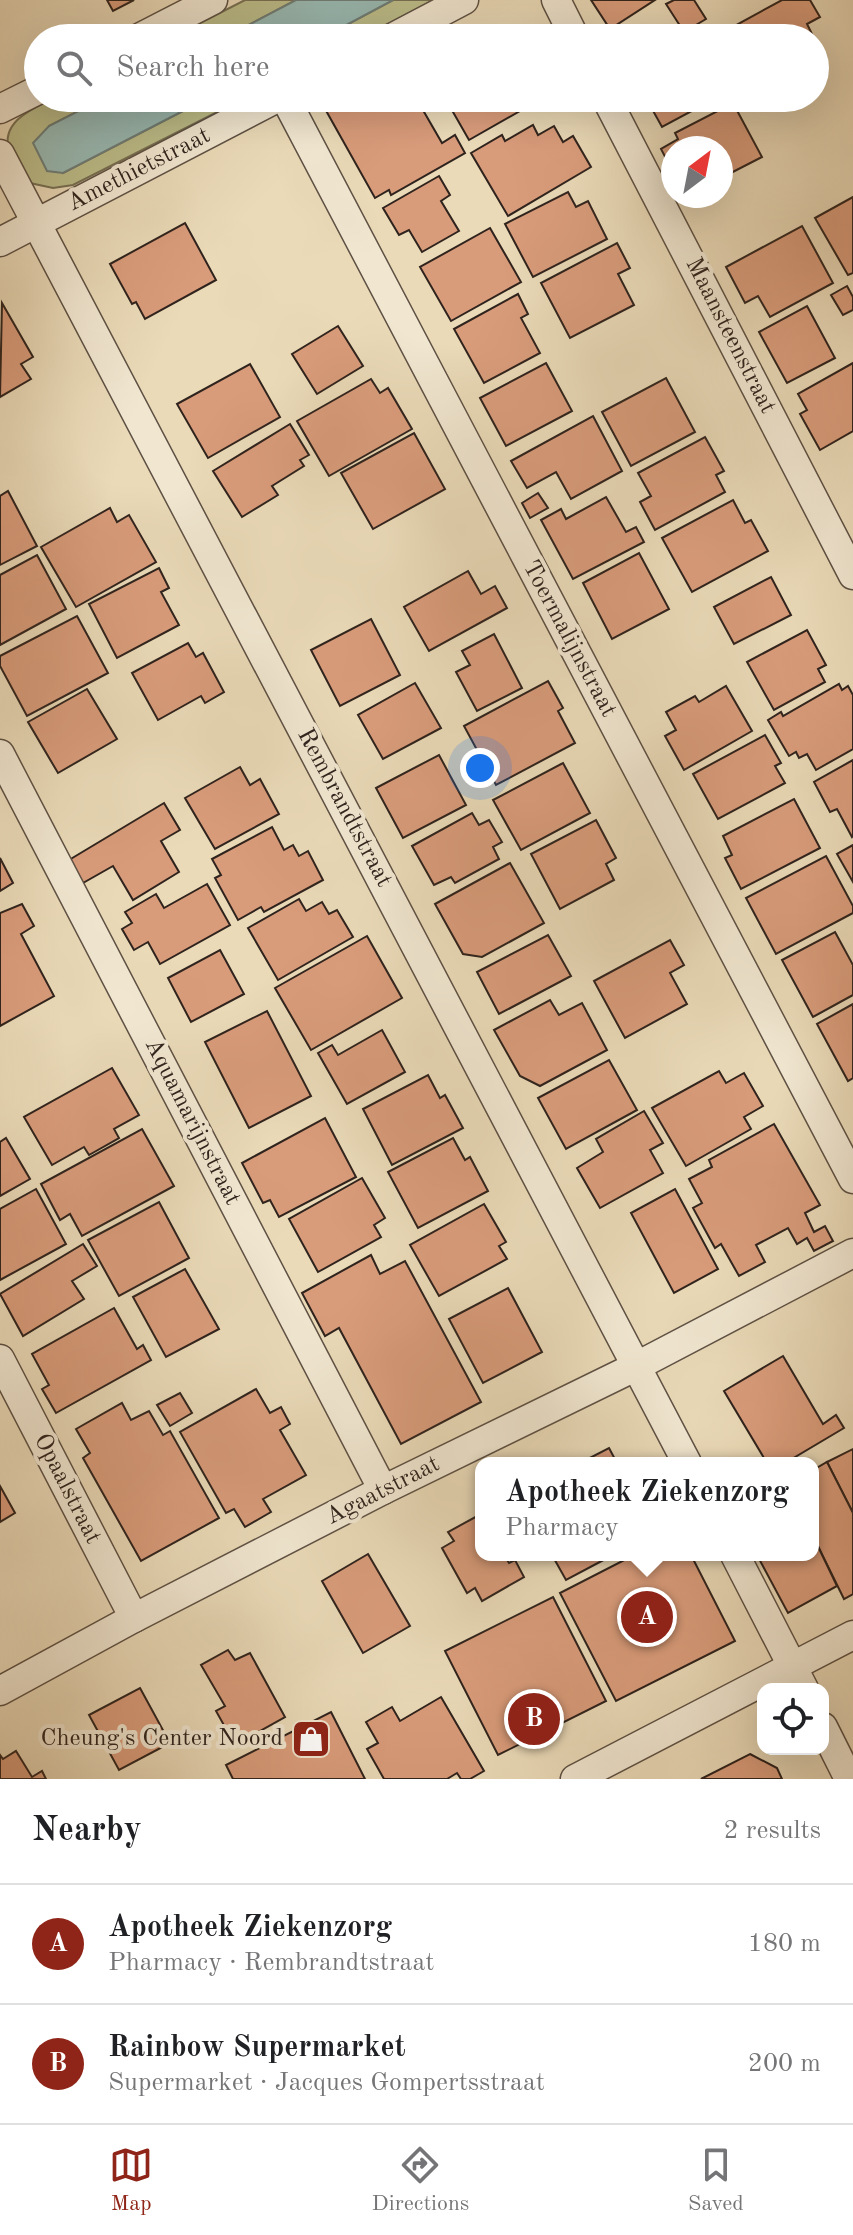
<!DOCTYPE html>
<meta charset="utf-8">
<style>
:root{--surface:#fff;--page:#f2f2f2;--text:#202124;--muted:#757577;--line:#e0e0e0;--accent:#8f2418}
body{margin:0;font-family:"Old Standard TT",serif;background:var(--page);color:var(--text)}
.controls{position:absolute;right:24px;bottom:24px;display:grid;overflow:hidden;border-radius:16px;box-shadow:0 8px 32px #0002}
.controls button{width:72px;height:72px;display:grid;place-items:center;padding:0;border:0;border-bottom:2px solid var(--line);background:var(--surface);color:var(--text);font:40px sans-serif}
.compass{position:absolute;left:661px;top:136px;width:72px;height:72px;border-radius:50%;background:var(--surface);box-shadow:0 8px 32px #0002;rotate:32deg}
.you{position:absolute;left:480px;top:768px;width:28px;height:28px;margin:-20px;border:6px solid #fff;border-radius:50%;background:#1a73e8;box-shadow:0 0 0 12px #1a73e833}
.badge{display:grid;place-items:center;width:52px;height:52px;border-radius:50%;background:var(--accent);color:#fff;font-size:26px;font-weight:700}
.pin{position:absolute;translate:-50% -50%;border:4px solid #fff;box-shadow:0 2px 8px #0006}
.popup{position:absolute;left:475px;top:1457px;width:344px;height:104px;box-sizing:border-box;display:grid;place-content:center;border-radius:16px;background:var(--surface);filter:drop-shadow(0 2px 6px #0005);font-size:26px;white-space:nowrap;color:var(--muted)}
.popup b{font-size:30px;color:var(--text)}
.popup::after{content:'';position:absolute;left:50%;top:100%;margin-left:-16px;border:16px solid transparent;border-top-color:var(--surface)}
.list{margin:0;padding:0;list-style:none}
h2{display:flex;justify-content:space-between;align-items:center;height:104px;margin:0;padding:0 32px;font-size:34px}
h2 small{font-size:26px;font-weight:400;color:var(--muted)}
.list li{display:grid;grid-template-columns:52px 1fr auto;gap:24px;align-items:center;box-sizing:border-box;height:120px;padding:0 32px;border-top:2px solid var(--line)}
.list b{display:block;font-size:30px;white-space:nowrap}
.list p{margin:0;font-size:26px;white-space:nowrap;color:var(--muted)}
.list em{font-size:26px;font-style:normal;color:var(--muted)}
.icon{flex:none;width:44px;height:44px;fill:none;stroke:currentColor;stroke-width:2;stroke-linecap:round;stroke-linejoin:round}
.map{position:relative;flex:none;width:853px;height:1779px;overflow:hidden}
.search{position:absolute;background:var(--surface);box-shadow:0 8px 32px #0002;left:24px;right:24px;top:24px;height:88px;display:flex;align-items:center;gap:20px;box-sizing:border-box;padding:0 28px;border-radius:44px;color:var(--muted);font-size:30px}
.sheet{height:344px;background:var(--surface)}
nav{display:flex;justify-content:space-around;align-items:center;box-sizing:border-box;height:112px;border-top:2px solid var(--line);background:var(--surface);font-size:22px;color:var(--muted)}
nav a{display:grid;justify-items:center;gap:4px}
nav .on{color:var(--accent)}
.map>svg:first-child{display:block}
.green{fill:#bcbe8b;stroke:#767054;stroke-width:2}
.water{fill:#98bab4;stroke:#6e7e78;stroke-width:2}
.building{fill:#d99c7b;stroke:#2f231d;stroke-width:2}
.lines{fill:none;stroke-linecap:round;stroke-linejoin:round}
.street-casing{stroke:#5e5144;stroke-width:31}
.street{stroke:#f1e7d1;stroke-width:28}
.labels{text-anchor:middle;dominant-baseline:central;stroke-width:8;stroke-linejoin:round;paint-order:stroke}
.street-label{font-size:24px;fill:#2f231d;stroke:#f1e7d1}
.poi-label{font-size:24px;fill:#2f231d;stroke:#f1e7d1;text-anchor:end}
</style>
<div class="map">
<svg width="853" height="1779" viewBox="0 0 853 1779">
<rect width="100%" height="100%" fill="#eadab8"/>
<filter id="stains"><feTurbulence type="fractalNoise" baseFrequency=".0025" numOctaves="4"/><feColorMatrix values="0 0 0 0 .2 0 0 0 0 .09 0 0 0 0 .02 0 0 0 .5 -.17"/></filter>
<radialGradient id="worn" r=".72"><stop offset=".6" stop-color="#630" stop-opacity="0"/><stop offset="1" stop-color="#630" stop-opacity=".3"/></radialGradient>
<g class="green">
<path d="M 245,0 L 296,0 L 224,38 L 171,38 Z"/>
<path d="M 393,0 L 434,0 L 361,38 L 322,38 Z"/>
<path d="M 54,98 L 104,98 L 49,126 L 63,173 L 208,98 L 245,98 L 73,185 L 53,188 L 30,183 C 24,173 13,162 9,151 C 0,121 34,108 54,98 Z"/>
</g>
<g class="water">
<path d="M 296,0 L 393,0 L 322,38 L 224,38 Z"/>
<path d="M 104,98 L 208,98 L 63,173 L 47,171 L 33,143 L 49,126 Z"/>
</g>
<g class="building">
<path d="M 107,0 L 134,0 L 113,11 Z"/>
<path d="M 591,0 L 655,0 L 610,29 Z"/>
<path d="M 674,0 L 694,0 L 706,19 L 684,32 L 666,4 Z"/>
<path d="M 782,0 L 810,0 L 820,17 L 807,24 L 814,38 L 719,38 L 718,35 Z"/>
<path d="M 326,98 L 416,98 L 442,143 L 455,135 L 465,153 L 391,195 L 389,190 L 375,198 L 324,107 Z"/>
<path d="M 445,98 L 521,98 L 527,107 L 469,140 Z"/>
<path d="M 646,98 L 716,98 L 662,127 Z"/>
<path d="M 733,103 L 762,157 L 721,178 L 721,148 L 673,148 L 673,172 L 661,149 L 678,139 L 675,133 Z"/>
<path d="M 533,125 L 538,135 L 554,126 L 563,142 L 573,136 L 591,167 L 508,216 L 471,153 L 502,135 L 505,141 Z"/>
<path d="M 439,176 L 450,195 L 441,201 L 459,231 L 422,252 L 409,230 L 399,235 L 383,208 Z"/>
<path d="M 568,192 L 576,207 L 588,201 L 607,239 L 533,277 L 505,224 Z"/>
<path d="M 853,197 L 853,273 L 848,275 L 815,218 Z"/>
<path d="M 185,223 L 216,280 L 145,319 L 136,302 L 132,304 L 110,264 Z"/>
<path d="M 802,226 L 833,283 L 770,317 L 758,296 L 745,303 L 726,267 Z"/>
<path d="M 490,228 L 521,282 L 451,321 L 420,267 Z"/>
<path d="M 617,243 L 630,268 L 618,274 L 634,305 L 570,338 L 541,283 Z"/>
<path d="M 847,286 L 853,297 L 853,310 L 843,315 L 831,295 Z"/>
<path d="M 518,294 L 528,314 L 521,318 L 540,353 L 484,383 L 454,329 Z"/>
<path d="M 2,303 L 33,357 L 21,364 L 31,379 L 0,397 Z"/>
<path d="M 807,306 L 835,358 L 787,383 L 759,332 Z"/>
<path d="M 338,326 L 363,366 L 317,394 L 292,354 Z"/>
<path d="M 546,363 L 572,411 L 506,446 L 480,398 Z"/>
<path d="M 853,363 L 853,431 L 820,450 L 800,414 L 807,410 L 798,394 Z"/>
<path d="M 250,364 L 280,417 L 208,458 L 177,404 Z"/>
<path d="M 666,378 L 695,432 L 631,466 L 602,412 Z"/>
<path d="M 371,379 L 380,393 L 388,388 L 412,429 L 329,476 L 297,421 Z"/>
<path d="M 593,416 L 622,471 L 571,499 L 556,472 L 527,488 L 511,461 Z"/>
<path d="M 290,424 L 309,455 L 300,460 L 304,466 L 272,486 L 278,495 L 242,517 L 213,471 Z"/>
<path d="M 414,433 L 445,489 L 373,529 L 341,473 Z"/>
<path d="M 705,437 L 724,471 L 716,475 L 725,492 L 655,530 L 640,502 L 651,496 L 638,473 Z"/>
<path d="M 8,491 L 37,546 L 0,565 L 0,496 Z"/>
<path d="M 538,493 L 548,508 L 530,518 L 522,503 Z"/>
<path d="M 606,497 L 626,532 L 636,527 L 644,542 L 573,579 L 541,520 L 561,509 L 566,519 Z"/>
<path d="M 733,500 L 745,523 L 751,520 L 768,551 L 692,592 L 662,538 Z"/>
<path d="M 110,508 L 117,522 L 129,515 L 156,562 L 76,607 L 41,547 Z"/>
<path d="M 639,553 L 669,609 L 612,639 L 583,583 Z"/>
<path d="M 37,555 L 66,609 L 0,645 L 0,575 Z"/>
<path d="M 159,568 L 169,588 L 161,592 L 179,625 L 117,658 L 89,604 Z"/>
<path d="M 468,571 L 481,594 L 495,586 L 507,608 L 429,651 L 404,607 Z"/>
<path d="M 771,577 L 791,615 L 734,644 L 714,607 Z"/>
<path d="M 77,616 L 108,673 L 27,716 L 0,666 L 0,656 Z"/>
<path d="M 371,619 L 400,675 L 340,706 L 311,650 Z"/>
<path d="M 807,630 L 826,665 L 818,669 L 825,682 L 774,710 L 747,662 Z"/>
<path d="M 494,634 L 522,688 L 477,711 L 456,672 L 470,665 L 462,651 Z"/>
<path d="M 188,643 L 196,657 L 203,653 L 224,692 L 205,703 L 201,696 L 158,720 L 132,673 Z"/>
<path d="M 548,681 L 563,708 L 558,711 L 575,743 L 496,785 L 464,726 Z"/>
<path d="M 415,683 L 441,728 L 383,759 L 358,715 Z"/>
<path d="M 839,684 L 842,690 L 848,686 L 853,695 L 853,749 L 816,770 L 807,754 L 799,758 L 796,752 L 789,756 L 768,720 L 781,712 L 783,716 Z"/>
<path d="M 726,686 L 752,731 L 684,770 L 665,736 L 676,730 L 666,712 L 695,696 L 699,702 Z"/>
<path d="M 87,689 L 117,739 L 58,773 L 28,722 Z"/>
<path d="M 765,735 L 781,763 L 775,766 L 785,783 L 718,819 L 693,774 Z"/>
<path d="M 439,755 L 466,805 L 403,838 L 376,788 Z"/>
<path d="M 853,760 L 853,836 L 852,837 L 837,809 L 830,812 L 814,782 Z"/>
<path d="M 563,763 L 590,813 L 521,850 L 493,800 Z"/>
<path d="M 240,767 L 250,785 L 260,779 L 279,814 L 215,849 L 185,798 Z"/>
<path d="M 794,799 L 820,848 L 741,889 L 725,858 L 732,855 L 723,836 Z"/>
<path d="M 164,803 L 180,830 L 161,841 L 179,872 L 133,900 L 113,866 L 83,883 L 69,860 Z"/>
<path d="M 472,813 L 479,825 L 489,820 L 502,842 L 493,847 L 499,859 L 455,883 L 451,877 L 434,885 L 412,846 Z"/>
<path d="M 596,820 L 616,858 L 606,864 L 614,880 L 560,909 L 531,854 Z"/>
<path d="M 272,827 L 284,850 L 293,845 L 299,856 L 308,851 L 323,880 L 264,912 L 261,907 L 238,920 L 215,878 L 221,875 L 212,859 Z"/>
<path d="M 853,845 L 853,882 L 837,854 Z"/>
<path d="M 826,856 L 853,906 L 853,913 L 776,954 L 746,898 Z"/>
<path d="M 0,858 L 13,883 L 0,891 Z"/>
<path d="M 510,863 L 544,923 L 482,957 L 463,954 L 435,904 Z"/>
<path d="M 207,884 L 230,925 L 160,964 L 148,942 L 134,950 L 122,929 L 132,923 L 125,912 L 156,894 L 164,908 Z"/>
<path d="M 299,899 L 306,911 L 322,902 L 329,914 L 337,910 L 353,937 L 278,980 L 248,928 Z"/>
<path d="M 22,904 L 34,926 L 21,934 L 54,996 L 0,1026 L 0,913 Z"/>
<path d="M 835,932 L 853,965 L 853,995 L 813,1017 L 782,960 Z"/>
<path d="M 548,935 L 571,976 L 499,1014 L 477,972 Z"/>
<path d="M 367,936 L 402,998 L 311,1050 L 275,988 Z"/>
<path d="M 670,940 L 684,965 L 670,973 L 687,1004 L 625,1038 L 594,981 Z"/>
<path d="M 220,950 L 244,994 L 191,1022 L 168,978 Z"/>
<path d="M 550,1000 L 559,1015 L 582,1003 L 607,1050 L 540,1086 L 520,1076 L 494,1030 Z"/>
<path d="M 853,1004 L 853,1078 L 848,1081 L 817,1024 Z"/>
<path d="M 267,1011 L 311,1096 L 249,1128 L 205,1042 Z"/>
<path d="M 382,1030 L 405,1072 L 347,1104 L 318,1053 L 332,1045 L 338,1055 Z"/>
<path d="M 609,1060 L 637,1110 L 566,1149 L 538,1098 Z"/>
<path d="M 112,1068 L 139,1115 L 114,1129 L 119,1138 L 89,1155 L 84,1147 L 52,1165 L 24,1117 Z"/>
<path d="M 719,1071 L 726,1083 L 744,1073 L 763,1106 L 744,1117 L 751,1129 L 686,1166 L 652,1108 Z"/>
<path d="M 428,1075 L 440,1098 L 445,1095 L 463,1128 L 392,1165 L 363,1109 Z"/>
<path d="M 644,1111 L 663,1143 L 650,1150 L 663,1173 L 600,1208 L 577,1168 L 603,1152 L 596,1139 Z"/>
<path d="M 325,1118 L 356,1177 L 279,1217 L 270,1200 L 263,1203 L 242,1163 Z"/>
<path d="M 774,1124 L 820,1205 L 805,1213 L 814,1232 L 825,1226 L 833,1241 L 814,1251 L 807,1238 L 797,1244 L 788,1228 L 756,1245 L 765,1262 L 739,1276 L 721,1244 L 715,1248 L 693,1208 L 702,1203 L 689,1179 L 712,1167 L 709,1160 Z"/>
<path d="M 142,1129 L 174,1186 L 82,1236 L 70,1214 L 60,1220 L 41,1184 Z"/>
<path d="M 6,1138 L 30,1179 L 0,1196 L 0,1142 Z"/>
<path d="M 453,1138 L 465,1160 L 470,1157 L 488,1191 L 418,1228 L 388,1172 Z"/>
<path d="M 362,1178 L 385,1218 L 374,1225 L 381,1237 L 318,1272 L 289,1219 Z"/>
<path d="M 36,1189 L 66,1244 L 0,1280 L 0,1209 Z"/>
<path d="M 675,1189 L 718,1269 L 674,1293 L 631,1213 Z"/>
<path d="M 159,1202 L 189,1258 L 119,1296 L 88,1240 Z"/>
<path d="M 484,1204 L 506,1242 L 499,1246 L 507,1259 L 439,1296 L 410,1245 Z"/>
<path d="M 83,1244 L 97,1266 L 72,1281 L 84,1299 L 23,1336 L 0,1294 Z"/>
<path d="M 371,1255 L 380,1274 L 405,1261 L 481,1402 L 401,1444 L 339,1328 L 325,1336 L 302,1293 Z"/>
<path d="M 185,1269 L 219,1329 L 166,1357 L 133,1297 Z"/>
<path d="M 508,1288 L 542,1352 L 483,1383 L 449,1319 Z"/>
<path d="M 114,1308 L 137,1349 L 143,1345 L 151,1360 L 56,1413 L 42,1389 L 49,1385 L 32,1354 Z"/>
<path d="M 783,1356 L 823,1424 L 836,1415 L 844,1428 L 785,1463 L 767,1463 L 724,1391 Z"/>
<path d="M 256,1389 L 270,1413 L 281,1407 L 290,1424 L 280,1430 L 306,1475 L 263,1499 L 271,1512 L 245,1527 L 234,1509 L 226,1513 L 180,1432 Z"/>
<path d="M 180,1393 L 192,1413 L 170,1426 L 157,1405 Z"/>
<path d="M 122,1403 L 131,1420 L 149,1411 L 163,1435 L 170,1431 L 219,1518 L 141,1561 L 83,1458 L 90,1453 L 76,1429 Z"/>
<path d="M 609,1448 L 617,1463 L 580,1463 Z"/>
<path d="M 853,1449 L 853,1513 L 827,1462 Z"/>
<path d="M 827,1462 L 853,1513 L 853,1594 L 844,1599 L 813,1536 L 813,1470 Z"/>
<path d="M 0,1486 L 15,1513 L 0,1522 Z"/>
<path d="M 481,1514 L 481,1555 L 504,1555 L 509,1563 L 515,1560 L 524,1577 L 482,1601 L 475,1588 L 467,1593 L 442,1548 L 454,1541 L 448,1532 Z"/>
<path d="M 813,1536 L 837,1586 L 788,1613 L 757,1555 L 813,1555 Z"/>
<path d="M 368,1554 L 410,1626 L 363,1653 L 322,1581 Z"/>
<path d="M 552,1555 L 613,1555 L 566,1580 Z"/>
<path d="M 634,1555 L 691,1555 L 735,1641 L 616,1701 L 560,1593 Z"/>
<path d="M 553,1597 L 606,1701 L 498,1755 L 445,1651 Z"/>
<path d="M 228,1650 L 235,1660 L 250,1653 L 285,1717 L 235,1745 L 216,1711 L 225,1706 L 201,1665 Z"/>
<path d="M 140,1688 L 170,1743 L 119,1770 L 89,1715 Z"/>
<path d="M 441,1697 L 484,1771 L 470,1779 L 461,1779 L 457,1773 L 447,1779 L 384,1779 L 367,1749 L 378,1743 L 366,1722 L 392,1707 L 400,1721 Z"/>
<path d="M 331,1712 L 365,1779 L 233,1779 L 226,1765 Z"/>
<path d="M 16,1751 L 32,1777 L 42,1771 L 46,1779 L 0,1779 L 0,1755 L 3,1759 Z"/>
<path d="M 750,1754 L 777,1768 L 782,1779 L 701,1779 Z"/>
</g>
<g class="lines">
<g class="street-casing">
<g id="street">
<path d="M 556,0 L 575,38"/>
<path d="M 139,38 L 213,0"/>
<path d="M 392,38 L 464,0"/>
<path d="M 285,98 L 853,1179"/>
<path d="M 606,98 L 853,575"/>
<path d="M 0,109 L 38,90"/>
<path d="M 0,154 L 687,1463"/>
<path d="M 0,242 L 277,98"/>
<path d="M 0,754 L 383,1490"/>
<path d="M 0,1359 L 134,1618"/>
<path d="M 735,1555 L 804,1689"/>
<path d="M 0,1691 L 134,1618 L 383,1490 L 637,1366 L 853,1253"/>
<path d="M 823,1727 L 849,1779"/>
<path d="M 575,1779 L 853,1635"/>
</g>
</g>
<use href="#street" class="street"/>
</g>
<defs>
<g id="shop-square" transform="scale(2)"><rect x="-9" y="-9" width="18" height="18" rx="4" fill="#8f2418" stroke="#f1e7d1"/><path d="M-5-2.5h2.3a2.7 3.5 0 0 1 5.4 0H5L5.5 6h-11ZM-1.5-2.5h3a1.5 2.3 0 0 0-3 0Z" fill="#fff"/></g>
</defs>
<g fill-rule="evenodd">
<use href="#shop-square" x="311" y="1739"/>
</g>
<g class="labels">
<g class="street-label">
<text transform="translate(139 170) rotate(-27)">Amethietstraat</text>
<text transform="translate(730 336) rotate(63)">Maansteenstraat</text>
<text transform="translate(569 639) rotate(62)">Toermalijnstraat</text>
<text transform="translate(344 808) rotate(62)">Rembrandtstraat</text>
<text transform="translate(192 1122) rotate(63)">Aquamarijnstraat</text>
<text transform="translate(67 1489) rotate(63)">Opaalstraat</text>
<text transform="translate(383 1491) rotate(-27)">Agaatstraat</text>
</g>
<g class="poi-label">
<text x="283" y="1739">Cheung's Center Noord</text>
</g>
</g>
<rect width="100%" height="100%" filter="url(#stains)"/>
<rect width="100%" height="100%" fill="url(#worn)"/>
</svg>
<div class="controls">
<button><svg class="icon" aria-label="locate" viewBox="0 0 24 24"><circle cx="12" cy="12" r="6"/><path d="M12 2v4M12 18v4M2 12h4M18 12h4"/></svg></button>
</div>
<svg class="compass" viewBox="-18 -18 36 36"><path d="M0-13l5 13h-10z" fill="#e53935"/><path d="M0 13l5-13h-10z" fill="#757577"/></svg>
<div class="you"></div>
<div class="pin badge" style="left:647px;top:1617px">A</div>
<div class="popup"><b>Apotheek Ziekenzorg</b>Pharmacy</div>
<div class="pin badge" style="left:534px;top:1719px">B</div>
<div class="search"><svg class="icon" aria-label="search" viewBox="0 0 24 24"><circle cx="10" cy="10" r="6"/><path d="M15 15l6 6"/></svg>Search here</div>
</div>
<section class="sheet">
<h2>Nearby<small>2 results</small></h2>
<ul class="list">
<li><span class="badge">A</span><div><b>Apotheek Ziekenzorg</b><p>Pharmacy · Rembrandtstraat</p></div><em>180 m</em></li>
<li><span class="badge">B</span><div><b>Rainbow Supermarket</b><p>Supermarket · Jacques Gompertsstraat</p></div><em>200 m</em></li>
</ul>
</section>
<nav>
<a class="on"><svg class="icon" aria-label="map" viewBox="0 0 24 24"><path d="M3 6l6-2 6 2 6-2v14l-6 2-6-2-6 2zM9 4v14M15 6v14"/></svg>Map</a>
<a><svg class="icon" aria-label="directions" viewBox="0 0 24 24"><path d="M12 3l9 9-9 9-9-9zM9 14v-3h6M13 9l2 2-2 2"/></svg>Directions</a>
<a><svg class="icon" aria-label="saved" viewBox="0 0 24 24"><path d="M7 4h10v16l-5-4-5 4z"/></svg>Saved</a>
</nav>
